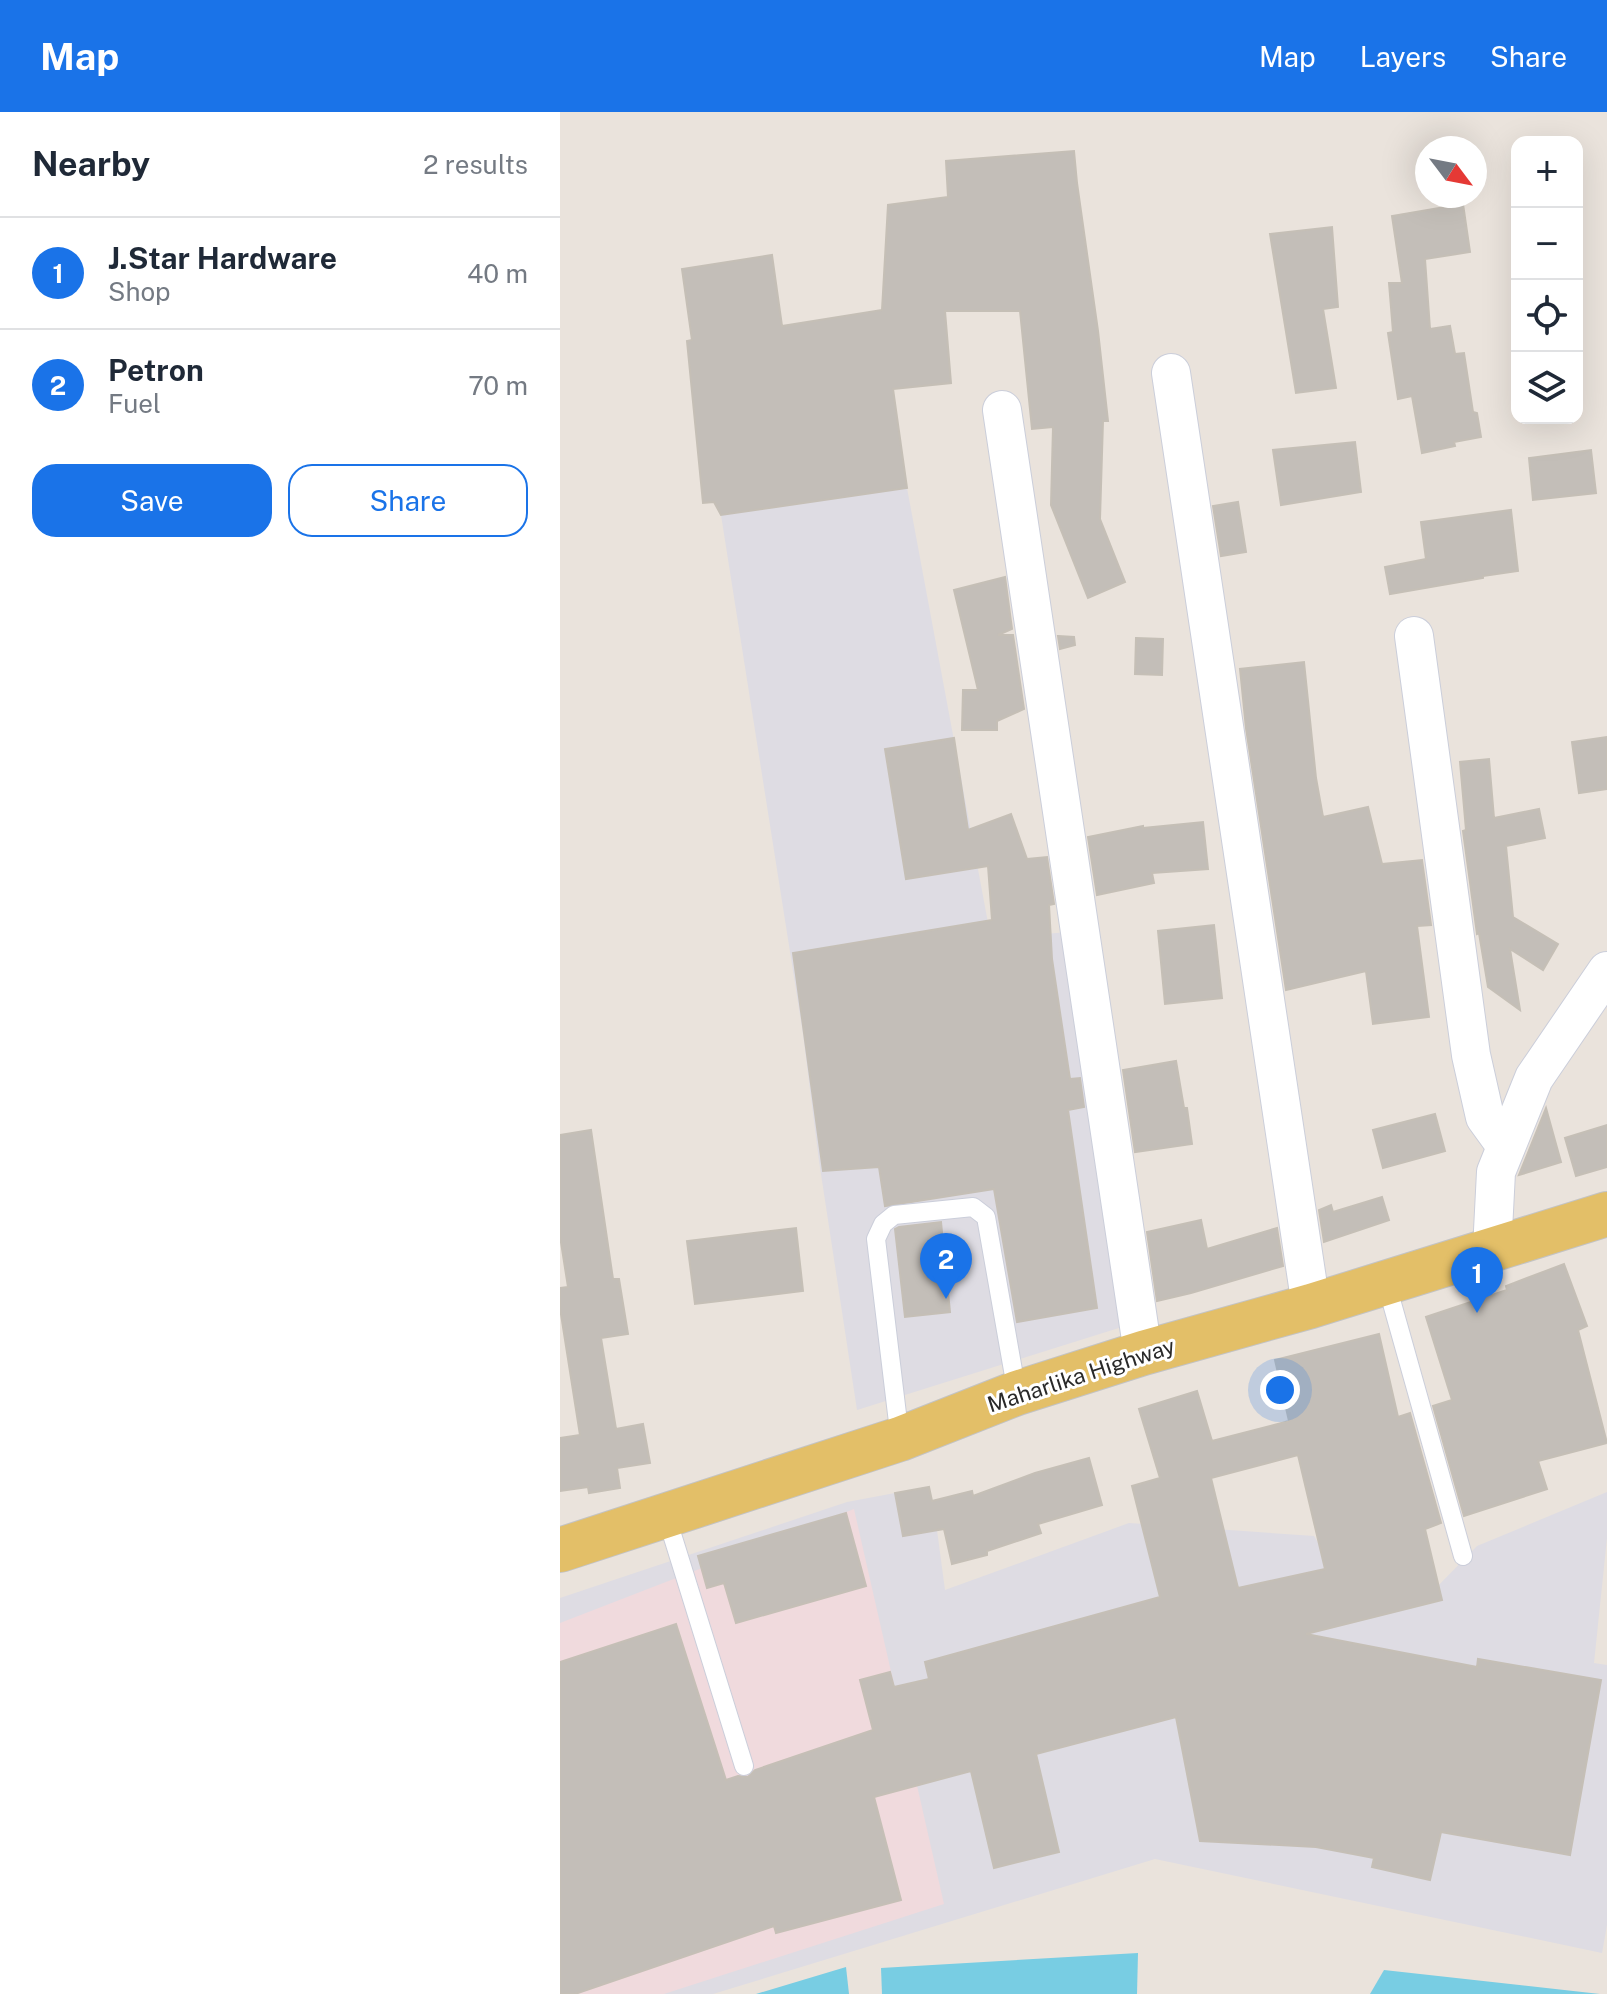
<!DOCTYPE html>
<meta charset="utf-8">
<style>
:root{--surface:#fff;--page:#f6f6f7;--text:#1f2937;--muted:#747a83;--line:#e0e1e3;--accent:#1a73e8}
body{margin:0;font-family:"Public Sans",sans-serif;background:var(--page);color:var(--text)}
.controls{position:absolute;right:24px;top:24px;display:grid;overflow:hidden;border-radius:16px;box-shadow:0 8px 32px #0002}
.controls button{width:72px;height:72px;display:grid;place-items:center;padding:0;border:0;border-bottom:2px solid var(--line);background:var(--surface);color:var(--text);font:40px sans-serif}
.compass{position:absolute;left:855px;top:24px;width:72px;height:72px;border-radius:50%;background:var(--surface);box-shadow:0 8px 32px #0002;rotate:122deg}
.you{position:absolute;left:720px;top:1278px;width:28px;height:28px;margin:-20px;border:6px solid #fff;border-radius:50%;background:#1a73e8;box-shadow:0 0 0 12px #1a73e833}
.badge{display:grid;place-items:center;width:52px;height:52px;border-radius:50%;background:var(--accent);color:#fff;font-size:26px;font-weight:700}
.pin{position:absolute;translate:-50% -66px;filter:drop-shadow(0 2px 4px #0008)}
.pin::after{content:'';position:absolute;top:42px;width:28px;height:24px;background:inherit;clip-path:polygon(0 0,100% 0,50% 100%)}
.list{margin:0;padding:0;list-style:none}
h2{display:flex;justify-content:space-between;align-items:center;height:104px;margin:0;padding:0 32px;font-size:34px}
h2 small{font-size:26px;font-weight:400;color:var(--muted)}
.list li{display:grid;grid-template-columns:52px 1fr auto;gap:24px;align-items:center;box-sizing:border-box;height:112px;padding:0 32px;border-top:2px solid var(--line)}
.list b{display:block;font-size:30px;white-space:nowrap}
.list p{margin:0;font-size:26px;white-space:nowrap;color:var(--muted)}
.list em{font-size:26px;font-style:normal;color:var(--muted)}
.actions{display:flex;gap:16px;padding:24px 32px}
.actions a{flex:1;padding:18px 0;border:2px solid var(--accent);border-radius:24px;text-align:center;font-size:28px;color:var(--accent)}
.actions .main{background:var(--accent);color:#fff}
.icon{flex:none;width:44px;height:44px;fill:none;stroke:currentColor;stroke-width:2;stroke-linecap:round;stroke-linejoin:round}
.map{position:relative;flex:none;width:1047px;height:1882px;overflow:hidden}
header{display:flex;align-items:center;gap:48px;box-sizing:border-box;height:112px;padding:0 40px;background:var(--accent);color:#fff}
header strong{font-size:38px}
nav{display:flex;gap:44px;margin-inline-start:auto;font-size:28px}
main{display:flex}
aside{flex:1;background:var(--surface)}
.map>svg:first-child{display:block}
.industrial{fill:#dedce3}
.medical{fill:#f0dadd}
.water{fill:#78cde3}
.building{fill:#c3beb8;stroke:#c5bfb6;stroke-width:2;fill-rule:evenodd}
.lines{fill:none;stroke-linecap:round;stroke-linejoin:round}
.service-casing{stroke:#cbceda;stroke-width:20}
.minor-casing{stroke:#cbceda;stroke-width:40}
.primary-casing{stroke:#c3c3c3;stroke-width:46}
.service{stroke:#fff;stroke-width:18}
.minor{stroke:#fff;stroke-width:38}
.primary{stroke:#e3bf68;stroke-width:44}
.labels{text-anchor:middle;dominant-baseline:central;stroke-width:6;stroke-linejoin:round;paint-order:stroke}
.street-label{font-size:22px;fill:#292929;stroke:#fff}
</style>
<header>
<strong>Map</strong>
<nav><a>Map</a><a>Layers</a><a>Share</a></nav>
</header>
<main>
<aside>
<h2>Nearby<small>2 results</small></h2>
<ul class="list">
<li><span class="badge">1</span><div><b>J.Star Hardware</b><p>Shop</p></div><em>40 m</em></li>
<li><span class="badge">2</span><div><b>Petron</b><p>Fuel</p></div><em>70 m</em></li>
</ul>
<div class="actions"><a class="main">Save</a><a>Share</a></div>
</aside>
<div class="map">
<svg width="1047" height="1882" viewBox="0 0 1047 1882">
<rect width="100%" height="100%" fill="#eae3dc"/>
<g class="industrial">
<path d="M 322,198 L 347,376 L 431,827 L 507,820 L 562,1215 L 297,1298 L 259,1049 L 243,922 L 161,403 L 154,390 L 143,391 L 127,229 Z"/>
<path d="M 1047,1380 L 1047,1426 L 1034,1551 L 1047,1553 L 1047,1813 L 1042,1841 L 595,1747 L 153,1882 L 0,1882 L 0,1486 L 287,1390 L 335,1381 L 377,1418 L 385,1478 L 569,1411 L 754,1424 L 794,1490 L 872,1480 L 917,1434 Z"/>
</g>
<path class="medical" d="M 294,1397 L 384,1792 L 104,1882 L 0,1882 L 0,1511 Z"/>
<g class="water">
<path d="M 578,1841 L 577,1882 L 322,1882 L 321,1856 Z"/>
<path d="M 286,1855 L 289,1882 L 196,1882 Z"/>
<path d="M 824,1858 L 1040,1882 L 810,1882 Z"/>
</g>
<g class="building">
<path d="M 514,39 L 517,71 L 538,219 L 548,309 L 543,309 L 540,407 L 565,470 L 528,486 L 491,393 L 493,315 L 472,317 L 460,199 L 385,199 L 391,271 L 333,277 L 347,376 L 161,403 L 154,390 L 143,391 L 127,229 L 132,228 L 122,157 L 212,143 L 222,214 L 322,198 L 328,93 L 388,85 L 386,49 Z"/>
<path d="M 903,92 L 910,140 L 865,147 L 870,217 L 890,214 L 895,242 L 904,241 L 913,300 L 917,301 L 921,325 L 894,330 L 895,334 L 862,341 L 852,284 L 838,287 L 828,221 L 833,220 L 829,171 L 842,171 L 832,104 Z"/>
<path d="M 772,115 L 778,195 L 763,197 L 776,276 L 736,281 L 710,122 Z"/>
<path d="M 795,330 L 801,380 L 721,393 L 713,338 Z"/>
<path d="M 1031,338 L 1036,381 L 973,388 L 969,346 Z"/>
<path d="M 678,390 L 686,440 L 661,444 L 653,394 Z"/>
<path d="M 951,398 L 958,459 L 923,464 L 923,466 L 830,482 L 825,455 L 866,447 L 861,410 Z"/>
<path d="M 445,465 L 452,517 L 438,523 L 453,523 L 464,597 L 437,609 L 437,618 L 402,618 L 403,578 L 418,578 L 394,478 Z"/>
<path d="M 498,524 L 514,525 L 515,533 L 500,537 Z"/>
<path d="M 576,526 L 603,527 L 602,563 L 575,562 Z"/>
<path d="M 744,550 L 756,666 L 763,705 L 808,695 L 822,752 L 862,748 L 871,813 L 857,814 L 869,905 L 813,912 L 806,859 L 726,878 L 686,616 L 680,557 Z"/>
<path d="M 1047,625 L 1047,677 L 1019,681 L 1012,630 Z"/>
<path d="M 394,626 L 408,718 L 451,702 L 467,747 L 487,745 L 494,792 L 489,793 L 492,847 L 510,967 L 520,966 L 524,995 L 508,998 L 537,1196 L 457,1210 L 434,1077 L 325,1094 L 319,1055 L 263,1059 L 233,841 L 432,808 L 428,754 L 346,767 L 325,637 Z"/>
<path d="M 929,647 L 934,706 L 979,697 L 985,726 L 946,734 L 953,805 L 998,832 L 983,858 L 950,837 L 960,898 L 928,875 L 919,821 L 917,822 L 903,719 L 906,718 L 900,650 Z"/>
<path d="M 643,710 L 648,757 L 592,761 L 594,771 L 537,783 L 528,725 L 583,714 L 583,716 Z"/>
<path d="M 654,813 L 662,886 L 605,892 L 598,819 Z"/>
<path d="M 616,949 L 624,996 L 627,996 L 632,1032 L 575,1040 L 563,958 Z"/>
<path d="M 986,996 L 1001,1050 L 959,1063 Z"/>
<path d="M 875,1002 L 885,1039 L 823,1056 L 813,1018 Z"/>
<path d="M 1047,1013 L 1047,1055 L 1016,1064 L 1005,1026 Z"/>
<path d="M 31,1018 L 53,1167 L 59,1167 L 68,1222 L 41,1226 L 56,1317 L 83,1312 L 90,1351 L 57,1356 L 60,1376 L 29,1381 L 28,1375 L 0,1379 L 0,1326 L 20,1323 L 0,1196 L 0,1176 L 8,1175 L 0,1124 L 0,1023 Z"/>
<path d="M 822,1085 L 829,1108 L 764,1130 L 759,1098 L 771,1093 L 773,1100 Z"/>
<path d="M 641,1108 L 647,1137 L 717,1116 L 723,1154 L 631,1181 L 597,1189 L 587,1120 Z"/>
<path d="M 381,1110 L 390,1200 L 345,1205 L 335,1117 L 339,1115 Z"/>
<path d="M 236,1116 L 243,1179 L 135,1192 L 127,1129 Z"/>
<path d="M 1004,1152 L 1027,1214 L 1018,1218 L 1047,1331 L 978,1349 L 987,1377 L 904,1404 L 873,1294 L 892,1288 L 866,1205 L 947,1178 L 946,1174 Z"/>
<path d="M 819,1222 L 838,1305 L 850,1301 L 881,1411 L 865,1417 L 882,1488 L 746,1522 L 917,1555 L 918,1547 L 1041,1568 L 1010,1743 L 881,1720 L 870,1768 L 812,1755 L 814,1746 L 756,1735 L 640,1729 L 616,1605 L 476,1642 L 499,1740 L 434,1756 L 411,1659 L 314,1685 L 341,1788 L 216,1821 L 214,1814 L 15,1882 L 0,1882 L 0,1550 L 116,1512 L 166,1668 L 178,1664 L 188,1665 L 195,1658 L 313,1618 L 300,1568 L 330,1560 L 334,1575 L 369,1567 L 365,1550 L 600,1485 L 572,1374 L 600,1366 L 579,1297 L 637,1279 L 652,1329 L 729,1309 L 715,1248 ZM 738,1343 L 765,1457 L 678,1476 L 651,1366 Z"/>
<path d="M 529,1346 L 542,1393 L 478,1412 L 481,1421 L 427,1439 L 427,1443 L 392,1452 L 384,1417 L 343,1424 L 335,1381 L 369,1375 L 372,1389 L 412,1379 L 413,1384 L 475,1361 Z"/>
<path d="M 286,1401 L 306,1474 L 176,1511 L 164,1471 L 147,1476 L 138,1444 Z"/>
</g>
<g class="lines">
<g class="service-casing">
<g id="service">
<path d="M 826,1170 L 903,1444"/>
<path d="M 340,1327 L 316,1127 L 323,1112 L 334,1103 L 413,1095 L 426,1105 L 457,1281"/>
<path d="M 106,1403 L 184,1654"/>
</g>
</g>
<g class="minor-casing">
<g id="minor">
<path d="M 611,261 L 751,1194"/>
<path d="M 442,298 L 583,1241"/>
<path d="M 854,524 L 911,943 L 925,1005 L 946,1034"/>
<path d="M 932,1138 L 936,1060 L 974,966 L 1047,859"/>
</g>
</g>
<g class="primary-casing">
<path id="primary" d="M 0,1438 L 340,1327 L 457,1281 L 583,1241 L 751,1194 L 1047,1102"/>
</g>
<use href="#service" class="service"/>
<use href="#minor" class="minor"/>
<use href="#primary" class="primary"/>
</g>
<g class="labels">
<g class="street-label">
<text transform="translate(521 1263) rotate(-18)">Maharlika Highway</text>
</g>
</g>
</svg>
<div class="controls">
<button>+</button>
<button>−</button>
<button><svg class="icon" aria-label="locate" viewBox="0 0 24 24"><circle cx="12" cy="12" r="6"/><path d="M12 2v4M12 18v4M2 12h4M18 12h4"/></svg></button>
<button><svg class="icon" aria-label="layers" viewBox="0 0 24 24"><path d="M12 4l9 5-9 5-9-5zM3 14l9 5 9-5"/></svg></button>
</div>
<svg class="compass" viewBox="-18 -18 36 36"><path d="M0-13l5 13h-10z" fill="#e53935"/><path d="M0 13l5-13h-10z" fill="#747a83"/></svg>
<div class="you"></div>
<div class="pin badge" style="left:917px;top:1201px">1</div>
<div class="pin badge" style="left:386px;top:1187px">2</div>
</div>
</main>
